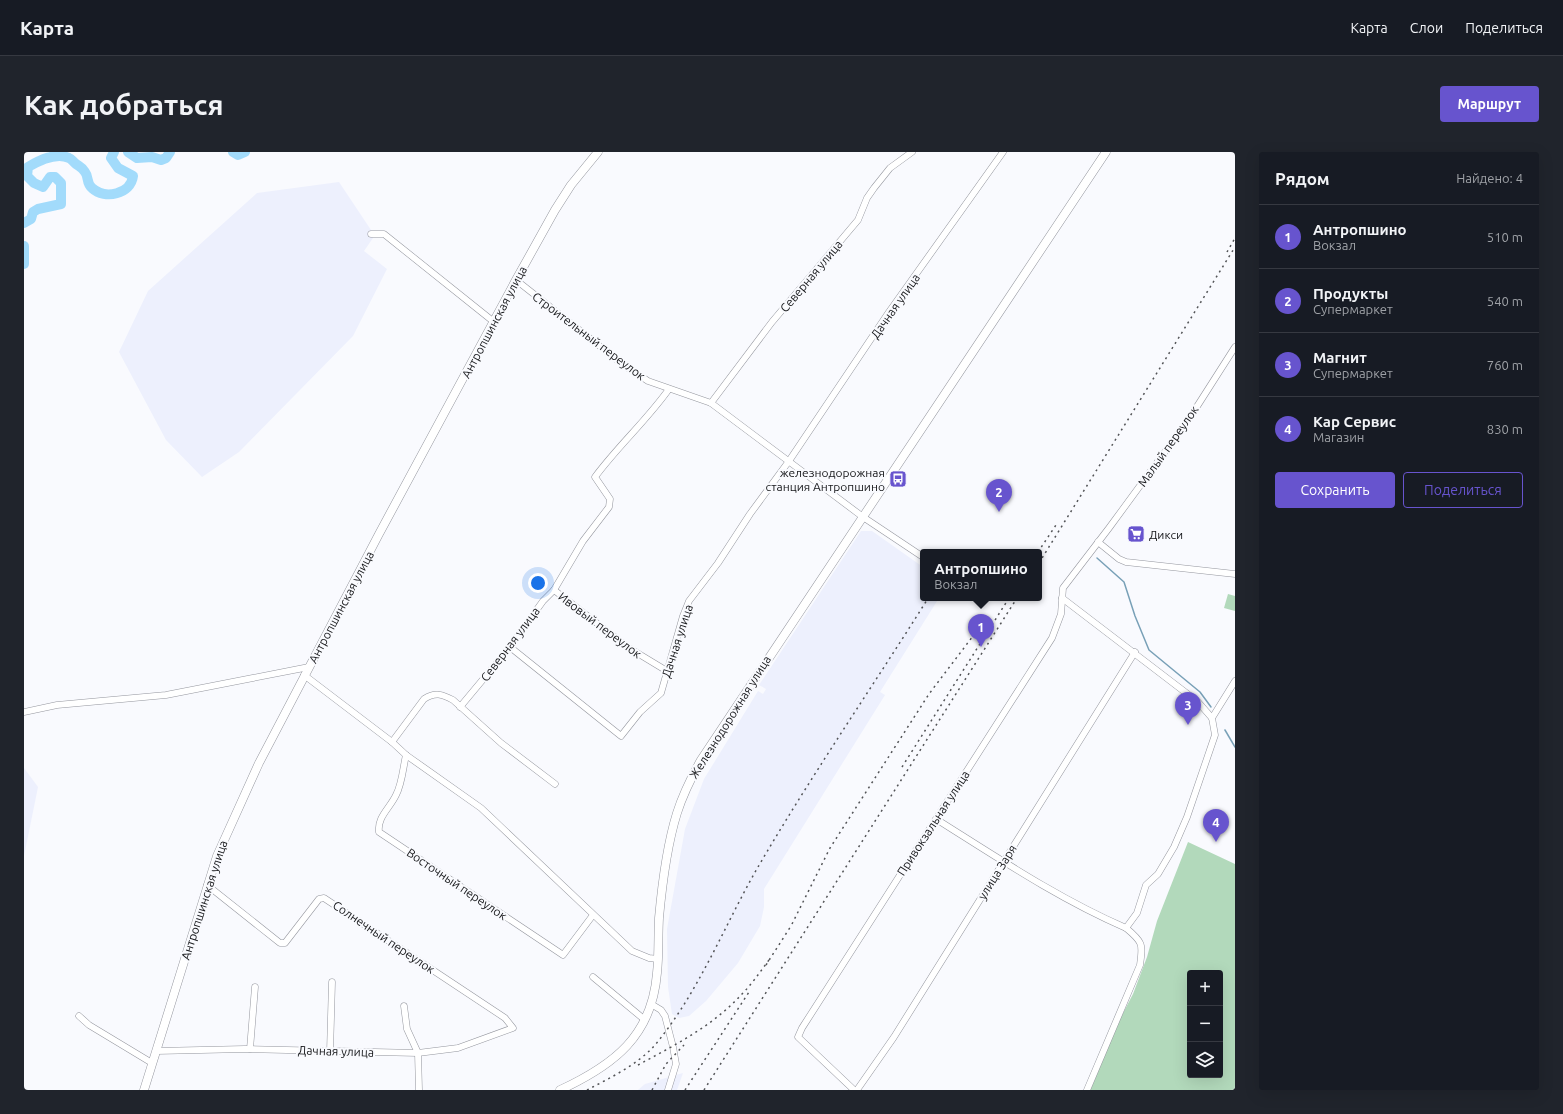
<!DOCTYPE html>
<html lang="ru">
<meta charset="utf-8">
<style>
:root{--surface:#171b24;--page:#20242c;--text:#f1f3f6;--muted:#9ea1a6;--line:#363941;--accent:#6754ce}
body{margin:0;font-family:Ubuntu,sans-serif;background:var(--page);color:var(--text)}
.controls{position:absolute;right:12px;bottom:12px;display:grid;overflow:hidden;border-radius:4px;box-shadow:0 4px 16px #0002}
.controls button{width:36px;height:36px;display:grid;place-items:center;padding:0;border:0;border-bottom:1px solid var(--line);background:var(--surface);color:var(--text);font:20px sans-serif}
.you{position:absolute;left:514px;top:431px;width:14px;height:14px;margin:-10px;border:3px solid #fff;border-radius:50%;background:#1a73e8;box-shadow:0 0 0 6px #1a73e833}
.badge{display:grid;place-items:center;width:26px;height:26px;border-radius:50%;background:var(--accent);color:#fff;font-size:13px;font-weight:700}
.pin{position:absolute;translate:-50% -33px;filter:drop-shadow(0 1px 2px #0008)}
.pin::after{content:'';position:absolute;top:21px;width:14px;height:12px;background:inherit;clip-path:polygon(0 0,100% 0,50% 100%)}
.popup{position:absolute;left:896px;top:397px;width:122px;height:52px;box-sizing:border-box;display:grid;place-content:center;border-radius:4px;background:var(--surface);filter:drop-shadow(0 1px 3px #0005);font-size:13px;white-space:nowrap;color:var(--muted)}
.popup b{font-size:15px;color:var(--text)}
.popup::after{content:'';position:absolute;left:50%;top:100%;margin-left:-8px;border:8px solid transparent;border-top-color:var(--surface)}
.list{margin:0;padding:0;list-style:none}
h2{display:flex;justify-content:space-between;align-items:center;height:52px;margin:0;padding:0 16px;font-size:17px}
h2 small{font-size:13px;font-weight:400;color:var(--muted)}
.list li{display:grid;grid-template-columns:26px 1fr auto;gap:12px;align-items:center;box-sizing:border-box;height:64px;padding:0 16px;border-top:1px solid var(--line)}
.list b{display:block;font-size:15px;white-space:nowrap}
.list p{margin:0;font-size:13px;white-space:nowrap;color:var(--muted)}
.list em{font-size:13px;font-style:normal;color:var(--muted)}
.actions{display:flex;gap:8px;padding:12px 16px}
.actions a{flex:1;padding:9px 0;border:1px solid var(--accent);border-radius:4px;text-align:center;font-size:14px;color:var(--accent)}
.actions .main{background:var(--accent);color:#fff}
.icon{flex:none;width:22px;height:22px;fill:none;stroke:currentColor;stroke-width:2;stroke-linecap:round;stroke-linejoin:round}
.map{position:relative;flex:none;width:1211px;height:938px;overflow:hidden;border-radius:4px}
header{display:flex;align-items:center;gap:24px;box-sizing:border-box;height:56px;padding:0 20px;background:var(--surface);border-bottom:1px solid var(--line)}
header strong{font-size:19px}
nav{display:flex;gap:22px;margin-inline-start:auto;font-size:14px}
.intro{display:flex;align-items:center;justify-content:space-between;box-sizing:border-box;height:96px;padding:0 24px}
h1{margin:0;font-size:28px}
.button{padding:10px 18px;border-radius:4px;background:var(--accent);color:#fff;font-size:14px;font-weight:700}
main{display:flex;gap:24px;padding:0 24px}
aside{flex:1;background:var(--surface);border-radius:4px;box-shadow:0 4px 16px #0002}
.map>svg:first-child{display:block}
.built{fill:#edf0fd}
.green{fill:#b2d9bb;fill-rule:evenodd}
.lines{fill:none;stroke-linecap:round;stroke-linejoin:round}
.stream{stroke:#78a0b7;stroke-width:1.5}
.river{stroke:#a2dbfb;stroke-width:10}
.street-casing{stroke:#94969e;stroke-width:7}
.secondary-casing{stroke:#94969e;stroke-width:9}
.street{stroke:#fff;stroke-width:6}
.secondary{stroke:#fff;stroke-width:8}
.rail{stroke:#535457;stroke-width:1.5;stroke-dasharray:2 4;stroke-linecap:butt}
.labels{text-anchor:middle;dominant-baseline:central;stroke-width:4;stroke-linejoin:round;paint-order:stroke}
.street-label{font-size:12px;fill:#151619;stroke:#f9fafe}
.poi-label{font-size:12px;fill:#151619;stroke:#f9fafe;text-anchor:end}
</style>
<header>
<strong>Карта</strong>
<nav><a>Карта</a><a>Слои</a><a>Поделиться</a></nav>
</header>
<div class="intro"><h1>Как добраться</h1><a class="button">Маршрут</a></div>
<main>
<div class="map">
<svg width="1211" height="938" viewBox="0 0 1211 938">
<rect width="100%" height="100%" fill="#f9fafe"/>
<g class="built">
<path d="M 315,30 L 347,78 L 349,86 L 340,99 L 363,117 L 329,184 L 215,300 L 178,325 L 142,288 L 95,200 L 124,139 L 233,41 Z"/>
<path d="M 837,379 L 848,379 L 899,415 L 899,446 L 915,446 L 856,540 L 861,543 L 740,737 L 740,755 L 736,774 L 714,811 L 682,849 L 665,864 L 655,866 L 648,862 L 644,835 L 643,777 L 661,677 L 680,627 L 734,539 L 739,542 L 742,537 L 735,533 Z"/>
<path d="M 0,616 L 14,635 L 0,704 Z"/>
<path d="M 659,921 L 653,938 L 614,938 L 621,932 Z"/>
</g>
<g class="green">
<path d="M 1204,442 L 1211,444 L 1211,459 L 1200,456 Z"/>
<path d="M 1164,690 L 1211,712 L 1211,938 L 1063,938 L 1085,888 L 1109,842 L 1123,805 L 1133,769 ZM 1166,821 L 1196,821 L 1196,923 L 1166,923 Z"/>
</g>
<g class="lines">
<g class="stream">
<path d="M 1073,406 L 1100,430 L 1111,464 L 1125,498 L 1176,540 L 1187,555"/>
<path d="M 1201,578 L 1211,595"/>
</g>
<g class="river">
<path d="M 104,0 L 113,6 L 128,5 L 137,8 L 142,6 L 146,0"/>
<path d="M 209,0 L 214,3 L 221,0"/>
<path d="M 0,71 L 7,67 L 9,60 L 14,57 L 37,52 L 37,31 L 31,25 L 26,25 L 19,35 L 10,31 L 3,24 L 4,15 C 16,8 32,0 45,6 C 48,7 49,10 52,12 C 56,15 58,15 61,20 C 65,25 62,31 68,36 C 81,48 107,42 109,24 L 94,16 L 87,6 L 90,0"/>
<path d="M 0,94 L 0,112"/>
</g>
<g class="street-casing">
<g id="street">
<path d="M 347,82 L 360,82 L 470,170"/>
<path d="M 492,128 L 601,214 L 624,229 L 687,251 L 839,365 L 899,405"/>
<path d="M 687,251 L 748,170 L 834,68 L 843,46 L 850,36 L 866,16 L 888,0"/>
<path d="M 1074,390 L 1095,407 L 1102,410 L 1211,422"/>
<path d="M 530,438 L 605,496 L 643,519"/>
<path d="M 1038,446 L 1174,550 L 1188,566 L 1191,583 L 1163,665 L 1150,695 L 1134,722 L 1122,733 L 1113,761 L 1102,776 C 1119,790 1119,792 1116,813 L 1063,938"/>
<path d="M 486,495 L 597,584 L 616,560 L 637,541 L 659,464 L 665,449 L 694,411 L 726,362 L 765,309 L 865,160 L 979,0"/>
<path d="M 280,523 L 368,590 L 382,603 L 457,656 L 608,799 L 625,806 L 634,807"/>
<path d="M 436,555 L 486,495 L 519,449 L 530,438 L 559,389 L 585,355 L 586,347 L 571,325 C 594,294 623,268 645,237"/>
<path d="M 0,560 L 33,553 L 142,543 L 285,515"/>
<path d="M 1188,566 L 1211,529"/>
<path d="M 368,590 L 400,547 C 411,540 418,542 429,548 L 477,591 L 531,632"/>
<path d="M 382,603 C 379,616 378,632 372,643 C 366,656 353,665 355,680 L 539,803 L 569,763"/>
<path d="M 912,667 C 974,706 1035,747 1102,776"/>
<path d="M 569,825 L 621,868"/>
<path d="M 627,852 L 637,858 L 641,864 L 649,895 L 652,912 L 644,938"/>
<path d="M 380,854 L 383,877 L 394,901 L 395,938"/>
<path d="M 55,864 L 65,873 L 128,911"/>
<path d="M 226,897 L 231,835"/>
<path d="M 132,899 L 221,897 L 394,901 L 434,896 L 489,876 L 481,866 L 300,746 L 295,747 L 261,791 L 256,791 L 183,733"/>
<path d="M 306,900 L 308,830"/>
<path d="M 830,938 L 774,885 L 778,876 L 1028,486 L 1037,462 L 1039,436 L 1085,376 L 1165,267 L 1211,195"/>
<path d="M 833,938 L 870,885 L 1111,500"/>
</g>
</g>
<g class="secondary-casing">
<g id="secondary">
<path d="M 120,938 L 193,704 L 235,611 L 355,382 L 492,128 L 531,58 L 547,33 L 574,0"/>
<path d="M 536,938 C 590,913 628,884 633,821 C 635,803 634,784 635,766 C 638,733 643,693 653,661 C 659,642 667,626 677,608 L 1082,0"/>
</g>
</g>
<use href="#street" class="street"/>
<use href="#secondary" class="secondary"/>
<g class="rail">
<path d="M 1203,100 L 1211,86"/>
<path d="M 1014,400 L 1032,373"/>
<path d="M 1015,411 L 1211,95"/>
<path d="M 878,615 L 985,446"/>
<path d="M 768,772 L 806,696 L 905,542 L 949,484"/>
<path d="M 742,813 L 767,774"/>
<path d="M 614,913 C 651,893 689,874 718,842 C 728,832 736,820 745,808"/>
<path d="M 563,938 C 586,926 613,913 631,893 C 675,840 700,774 734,715 C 787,624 847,537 903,448"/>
<path d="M 628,938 L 642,912 L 660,893"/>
<path d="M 661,938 L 725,840"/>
<path d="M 680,938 L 993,446"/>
</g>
</g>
<defs>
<g id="bus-square" transform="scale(0.9)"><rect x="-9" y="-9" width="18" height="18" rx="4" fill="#6754ce" stroke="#f9fafe"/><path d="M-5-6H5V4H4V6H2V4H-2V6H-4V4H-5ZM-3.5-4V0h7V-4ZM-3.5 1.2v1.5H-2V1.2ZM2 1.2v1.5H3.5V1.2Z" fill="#fff"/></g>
<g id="supermarket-square" transform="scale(0.9)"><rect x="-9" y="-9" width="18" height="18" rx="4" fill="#6754ce" stroke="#f9fafe"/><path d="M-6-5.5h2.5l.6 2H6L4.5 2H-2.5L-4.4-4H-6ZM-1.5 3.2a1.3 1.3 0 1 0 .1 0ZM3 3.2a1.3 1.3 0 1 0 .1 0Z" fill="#fff"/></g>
</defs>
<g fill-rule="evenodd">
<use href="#bus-square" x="874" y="327"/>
<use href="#supermarket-square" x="1112" y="382"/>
</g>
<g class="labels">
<g class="street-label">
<text transform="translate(787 124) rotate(-50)">Северная улица</text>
<text transform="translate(871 154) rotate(-55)">Дачная улица</text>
<text transform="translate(470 170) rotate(-62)">Антропшинская улица</text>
<text transform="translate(565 184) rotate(37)">Строительный переулок</text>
<text transform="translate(1144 294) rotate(-55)">Малый переулок</text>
<text transform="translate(317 455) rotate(-62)">Антропшинская улица</text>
<text transform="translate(576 473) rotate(37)">Ивовый переулок</text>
<text transform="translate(653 489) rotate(-72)">Дачная улица</text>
<text transform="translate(486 492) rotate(-53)">Северная улица</text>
<text transform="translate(706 565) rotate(-58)">Железнодорожная улица</text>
<text transform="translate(909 671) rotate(-57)">Привокзальная улица</text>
<text transform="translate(973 720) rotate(-58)">улица Заря</text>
<text transform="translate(433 732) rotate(34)">Восточный переулок</text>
<text transform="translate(180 748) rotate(-72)">Антропшинская улица</text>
<text transform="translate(360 785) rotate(34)">Солнечный переулок</text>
<text transform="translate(312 899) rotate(2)">Дачная улица</text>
</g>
<g class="poi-label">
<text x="861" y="320">железнодорожная<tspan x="861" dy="14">станция Антропшино</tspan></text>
<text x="1125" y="382" text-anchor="start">Дикси</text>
</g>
</g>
</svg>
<div class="controls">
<button>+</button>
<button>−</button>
<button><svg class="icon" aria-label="layers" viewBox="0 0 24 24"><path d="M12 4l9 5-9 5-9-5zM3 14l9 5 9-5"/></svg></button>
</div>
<div class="you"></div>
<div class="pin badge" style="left:957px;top:495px">1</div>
<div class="popup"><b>Антропшино</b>Вокзал</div>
<div class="pin badge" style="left:975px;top:360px">2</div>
<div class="pin badge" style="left:1164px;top:573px">3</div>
<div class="pin badge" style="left:1192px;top:690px">4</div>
</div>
<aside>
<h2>Рядом<small>Найдено: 4</small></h2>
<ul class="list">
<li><span class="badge">1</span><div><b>Антропшино</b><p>Вокзал</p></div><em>510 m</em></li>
<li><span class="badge">2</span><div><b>Продукты</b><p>Супермаркет</p></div><em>540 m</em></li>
<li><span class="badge">3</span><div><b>Магнит</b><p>Супермаркет</p></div><em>760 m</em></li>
<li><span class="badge">4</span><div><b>Кар Сервис</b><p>Магазин</p></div><em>830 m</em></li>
</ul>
<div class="actions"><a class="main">Сохранить</a><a>Поделиться</a></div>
</aside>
</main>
